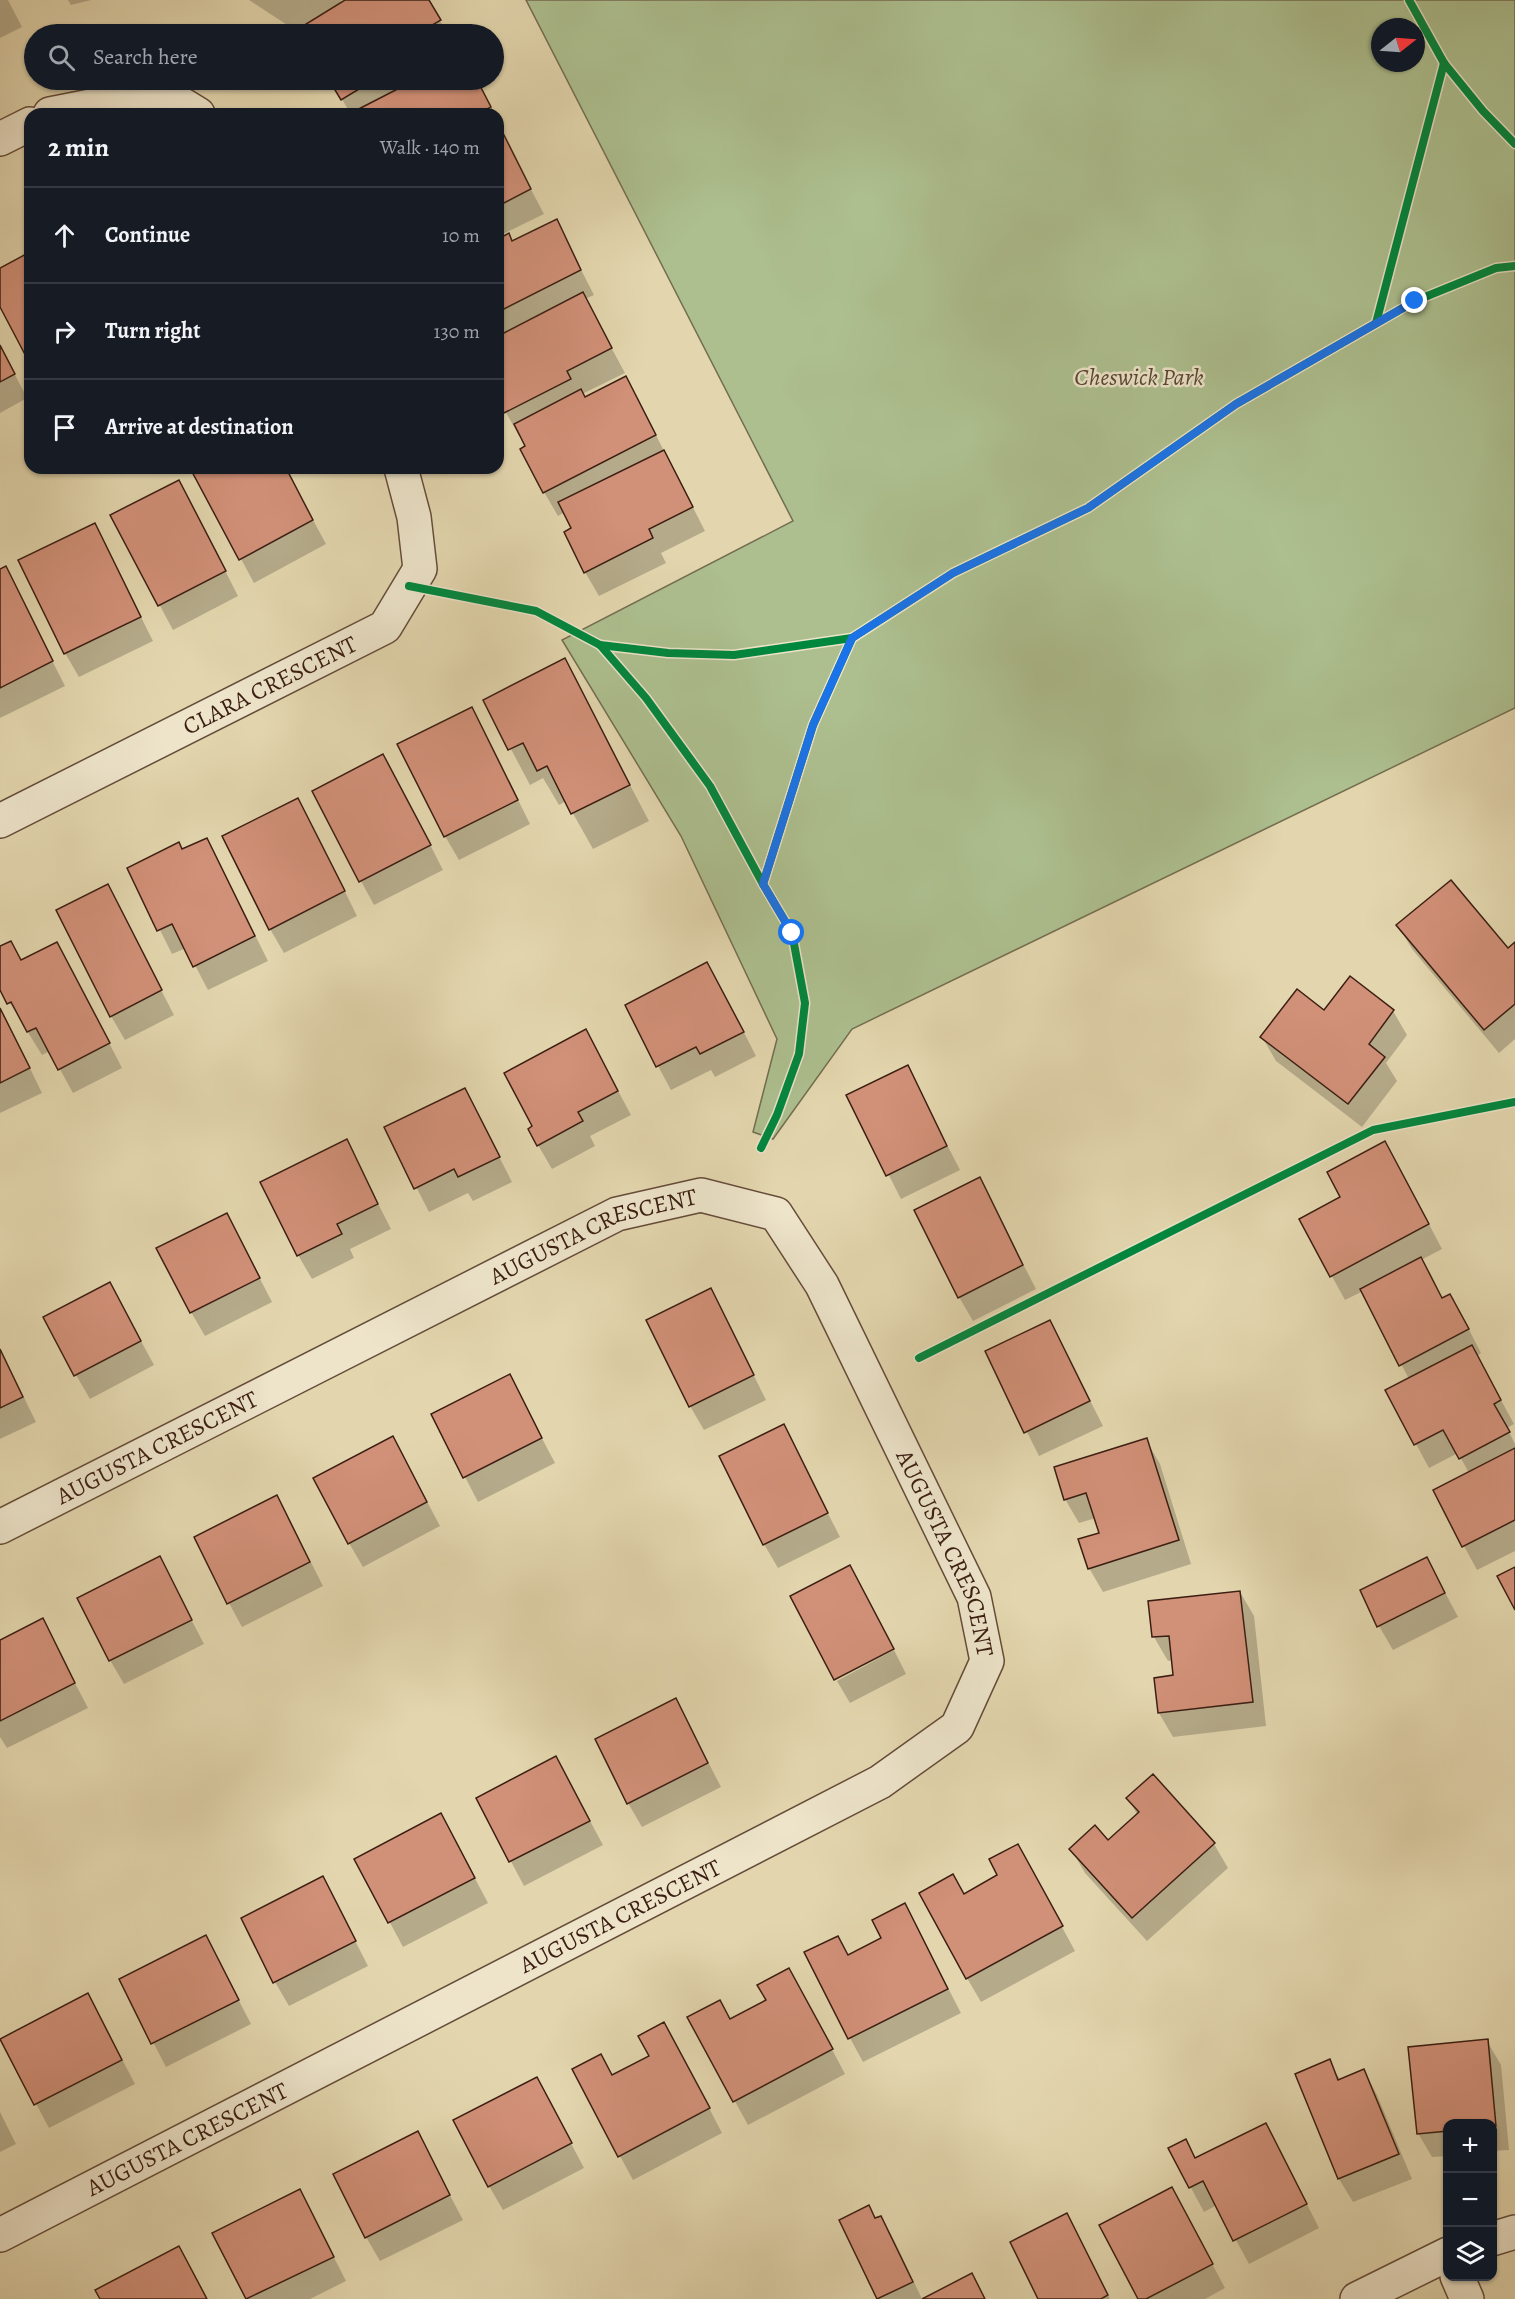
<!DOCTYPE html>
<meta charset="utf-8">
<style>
:root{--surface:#171b24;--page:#20242c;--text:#f1f3f6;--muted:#9ea1a6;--line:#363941}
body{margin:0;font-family:Alegreya,serif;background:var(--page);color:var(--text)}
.controls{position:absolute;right:18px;bottom:18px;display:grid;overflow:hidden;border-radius:12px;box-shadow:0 2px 4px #0004}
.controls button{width:54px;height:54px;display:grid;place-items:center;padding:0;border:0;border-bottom:2px solid var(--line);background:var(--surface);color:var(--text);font:30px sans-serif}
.compass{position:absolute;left:1371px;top:18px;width:54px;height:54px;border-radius:50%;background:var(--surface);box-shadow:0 2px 4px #0004;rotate:73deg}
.stop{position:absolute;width:18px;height:18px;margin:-14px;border:4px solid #1a73e8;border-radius:50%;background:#fff}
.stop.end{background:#1a73e8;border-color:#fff;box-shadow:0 2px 6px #0008}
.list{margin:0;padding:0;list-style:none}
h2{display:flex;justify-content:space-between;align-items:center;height:78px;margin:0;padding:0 24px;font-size:26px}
h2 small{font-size:20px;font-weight:400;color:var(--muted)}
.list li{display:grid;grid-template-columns:39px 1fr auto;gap:18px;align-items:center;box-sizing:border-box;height:96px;padding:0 24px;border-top:2px solid var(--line)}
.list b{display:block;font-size:22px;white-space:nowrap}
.list em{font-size:20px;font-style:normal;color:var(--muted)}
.icon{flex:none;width:33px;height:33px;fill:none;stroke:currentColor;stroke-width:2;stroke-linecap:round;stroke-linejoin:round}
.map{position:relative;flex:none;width:1515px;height:2299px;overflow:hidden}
.search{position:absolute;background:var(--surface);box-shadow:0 2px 4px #0004;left:24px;top:24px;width:480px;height:66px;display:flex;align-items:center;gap:15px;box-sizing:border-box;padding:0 21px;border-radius:33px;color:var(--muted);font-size:22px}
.panel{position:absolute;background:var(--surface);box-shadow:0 2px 4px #0004;left:24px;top:108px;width:480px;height:366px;border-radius:18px}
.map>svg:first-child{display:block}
.green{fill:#adbf8f;stroke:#746e50;stroke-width:1.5;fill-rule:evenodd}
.shadow{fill:#0003}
.building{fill:#d19078;stroke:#3b1e12;stroke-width:1.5}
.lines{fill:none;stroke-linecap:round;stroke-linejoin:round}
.minor-casing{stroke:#654c39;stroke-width:36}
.minor{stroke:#ede4ca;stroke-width:33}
.cycleway-casing{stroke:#ede4ca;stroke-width:11}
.cycleway{stroke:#00873e;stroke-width:8}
.route{stroke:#1a73e8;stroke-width:8}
.labels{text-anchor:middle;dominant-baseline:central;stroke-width:5;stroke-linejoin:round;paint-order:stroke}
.park-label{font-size:24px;font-style:italic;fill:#584631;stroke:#ede4ca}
.street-label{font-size:24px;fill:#3b1e12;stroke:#ede4ca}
</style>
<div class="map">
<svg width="1515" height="2299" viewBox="0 0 1515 2299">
<rect width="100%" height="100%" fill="#e3d6ae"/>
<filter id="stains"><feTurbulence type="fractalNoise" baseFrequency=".00333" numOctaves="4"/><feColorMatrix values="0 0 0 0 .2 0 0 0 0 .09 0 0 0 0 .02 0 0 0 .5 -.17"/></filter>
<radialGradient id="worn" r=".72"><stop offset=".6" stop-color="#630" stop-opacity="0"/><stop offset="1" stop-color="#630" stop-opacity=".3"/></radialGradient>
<path class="green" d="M 526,0 L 1515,0 L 1515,708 L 852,1029 L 773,1139 L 753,1132 L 777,1039 L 681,836 L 562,640 L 793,521 ZM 1380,27 L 1416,27 L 1416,63 L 1380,63 Z"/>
<g class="shadow">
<path d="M 0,0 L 8,0 L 22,27 L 0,38 Z"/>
<path d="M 68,0 L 91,0 L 71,5 Z"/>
<path d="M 249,0 L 342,0 L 338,6 L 347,0 L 427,0 L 448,34 L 301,34 Z"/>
<path d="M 330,80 L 477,80 L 495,114 L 351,114 Z"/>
<path d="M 498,120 L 504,131 L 501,133 L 544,214 L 503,234 L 505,237 L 512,242 L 556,221 L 594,295 L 585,299 L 625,373 L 582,394 L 585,399 L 639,402 L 705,531 L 661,553 L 666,563 L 599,596 L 585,572 L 573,528 L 565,512 L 558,516 L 544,492 L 521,435 L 519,436 L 498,398 Z"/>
<path d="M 0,346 L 27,398 L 0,413 Z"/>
<path d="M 192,468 L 285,468 L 326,544 L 254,583 Z"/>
<path d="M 192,506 L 238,596 L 173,630 L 112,516 Z"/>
<path d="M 94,524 L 153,641 L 79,677 L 65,653 Z"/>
<path d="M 5,568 L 65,686 L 0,718 L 0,571 Z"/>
<path d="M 564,660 L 649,821 L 593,849 L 566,801 L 559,805 L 543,778 L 530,785 L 485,700 Z"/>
<path d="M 485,733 L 530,824 L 459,860 L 445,836 Z"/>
<path d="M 397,780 L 443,870 L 374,905 L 361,881 Z"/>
<path d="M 311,823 L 357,916 L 284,953 L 270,929 Z"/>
<path d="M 207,839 L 268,961 L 208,990 L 186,948 L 172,954 L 129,868 L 183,851 Z"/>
<path d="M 107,886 L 174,1015 L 125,1040 L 111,1016 Z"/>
<path d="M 1398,925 L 1507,950 L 1515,944 L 1515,1039 L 1499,1053 L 1412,949 Z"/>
<path d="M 0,948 L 22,962 L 70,967 L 122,1068 L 73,1093 L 50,1051 L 42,1055 L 0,987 Z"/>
<path d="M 721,988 L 756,1056 L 715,1077 L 711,1070 L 671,1090 L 658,1066 Z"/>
<path d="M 0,1007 L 42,1093 L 0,1113 Z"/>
<path d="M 1393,1011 L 1407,1035 L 1386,1063 L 1397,1081 L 1362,1127 L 1276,1061 L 1262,1037 L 1324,1012 Z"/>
<path d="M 599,1055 L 631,1115 L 590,1136 L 595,1146 L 552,1169 L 538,1145 L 534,1127 Z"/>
<path d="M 907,1067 L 960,1170 L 901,1199 L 848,1095 Z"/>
<path d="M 465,1090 L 512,1182 L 473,1201 L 468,1193 L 429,1212 L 386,1128 Z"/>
<path d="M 346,1141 L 391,1229 L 350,1249 L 354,1258 L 312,1279 L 298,1255 Z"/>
<path d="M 1399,1167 L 1442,1249 L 1421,1260 L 1443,1300 L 1464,1320 L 1481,1353 L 1477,1356 L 1514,1424 L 1507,1428 L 1515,1444 L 1515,1551 L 1477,1570 L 1464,1546 L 1469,1473 L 1458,1453 L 1429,1468 L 1387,1390 L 1409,1379 L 1363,1291 L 1345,1300 L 1301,1220 Z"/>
<path d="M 979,1179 L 1036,1289 L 973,1321 L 959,1297 Z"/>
<path d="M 227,1215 L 272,1302 L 205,1336 L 191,1312 Z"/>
<path d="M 110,1284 L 154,1365 L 90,1399 L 76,1375 Z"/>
<path d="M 711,1290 L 766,1400 L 704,1430 L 690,1406 Z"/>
<path d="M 1050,1322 L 1103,1426 L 1039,1456 L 987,1352 Z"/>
<path d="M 0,1349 L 36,1422 L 0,1439 Z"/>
<path d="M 509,1376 L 555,1463 L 478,1502 L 433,1415 Z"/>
<path d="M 783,1426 L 840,1537 L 778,1568 L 764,1544 Z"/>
<path d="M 1146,1440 L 1160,1464 L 1191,1564 L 1103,1592 L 1089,1568 L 1101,1534 L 1096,1518 L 1079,1523 L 1065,1499 Z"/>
<path d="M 406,1462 L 440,1526 L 363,1567 L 349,1543 Z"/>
<path d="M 290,1521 L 323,1586 L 242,1627 L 229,1603 Z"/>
<path d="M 159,1558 L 204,1644 L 124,1684 L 110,1660 Z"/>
<path d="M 1440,1583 L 1458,1617 L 1393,1650 L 1379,1626 Z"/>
<path d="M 1240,1592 L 1254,1616 L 1266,1726 L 1173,1737 L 1159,1713 L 1155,1679 L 1175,1677 L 1173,1660 L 1168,1661 L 1154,1637 Z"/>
<path d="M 42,1620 L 88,1708 L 7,1748 L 0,1737 L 0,1641 Z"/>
<path d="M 894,1650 L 906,1674 L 850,1703 L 837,1681 Z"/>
<path d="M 676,1700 L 721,1787 L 642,1827 L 628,1803 Z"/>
<path d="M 569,1782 L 603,1845 L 524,1886 L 478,1799 Z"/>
<path d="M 1128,1798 L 1214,1844 L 1228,1868 L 1147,1941 L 1085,1873 L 1071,1849 L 1108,1842 L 1138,1816 Z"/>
<path d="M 454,1839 L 488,1903 L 403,1947 L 356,1859 Z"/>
<path d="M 1031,1870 L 1075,1951 L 981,2002 L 967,1978 L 964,1895 L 999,1876 Z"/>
<path d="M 323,1878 L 368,1966 L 289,2006 L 275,1982 Z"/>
<path d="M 905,1905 L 961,2013 L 863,2062 L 850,2038 L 848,1957 L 883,1939 Z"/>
<path d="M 206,1937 L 251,2024 L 166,2067 L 121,1980 Z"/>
<path d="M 802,1993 L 845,2074 L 748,2125 L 689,2018 L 730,2021 Z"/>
<path d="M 101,2019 L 135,2084 L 49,2128 L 2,2040 Z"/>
<path d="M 1487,2041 L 1501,2065 L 1509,2150 L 1492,2151 L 1492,2124 L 1448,2124 L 1448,2156 L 1432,2157 L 1418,2133 Z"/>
<path d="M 678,2048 L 722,2133 L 633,2180 L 620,2156 Z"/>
<path d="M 1329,2061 L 1341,2081 L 1364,2071 L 1377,2095 L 1412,2179 L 1353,2202 L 1339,2179 L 1297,2075 Z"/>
<path d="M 537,2079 L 584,2168 L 503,2210 L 489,2186 Z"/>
<path d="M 0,2112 L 16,2144 L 0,2152 Z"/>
<path d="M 417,2133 L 463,2220 L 380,2261 L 366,2237 Z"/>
<path d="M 1170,2149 L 1196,2160 L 1279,2149 L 1319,2228 L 1249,2264 L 1217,2205 L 1204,2212 Z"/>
<path d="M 1172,2189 L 1225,2288 L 1205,2299 L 1140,2299 Z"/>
<path d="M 300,2191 L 346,2281 L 310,2299 L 247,2299 L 214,2233 Z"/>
<path d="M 1067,2215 L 1080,2239 L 1110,2299 L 1040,2299 Z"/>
<path d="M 881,2218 L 895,2242 L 922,2299 L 878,2299 L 841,2220 Z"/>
</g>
<g class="building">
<path d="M 345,0 L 429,0 L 441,20 L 417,34 L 301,34 L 298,29 Z"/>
<path d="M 329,80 L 374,80 L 341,100 Z"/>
<path d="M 415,80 L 477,80 L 491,107 L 477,114 L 349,114 Z"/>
<path d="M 502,131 L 531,189 L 498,206 L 498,133 Z"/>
<path d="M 557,219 L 581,270 L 498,312 L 498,239 L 509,233 L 512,241 Z"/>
<path d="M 30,252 L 30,364 L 0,307 L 0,268 Z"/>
<path d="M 583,292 L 612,348 L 567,371 L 571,379 L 504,413 L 498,401 L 498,336 Z"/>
<path d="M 0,345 L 15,374 L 0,382 Z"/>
<path d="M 626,376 L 656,435 L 543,493 L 520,449 L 525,446 L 514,424 L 581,389 L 585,397 Z"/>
<path d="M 664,450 L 693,507 L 649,529 L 653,538 L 584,573 L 564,532 L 571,528 L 558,502 Z"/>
<path d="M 190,468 L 286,468 L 313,520 L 239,560 Z"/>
<path d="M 179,480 L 226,571 L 158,606 L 110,515 Z"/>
<path d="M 95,523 L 141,617 L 64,654 L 18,560 Z"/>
<path d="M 6,566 L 53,661 L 0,688 L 0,569 Z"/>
<path d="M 565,658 L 630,785 L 571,814 L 547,766 L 537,771 L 523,743 L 508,750 L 483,700 Z"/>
<path d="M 472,707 L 518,800 L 444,837 L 397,744 Z"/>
<path d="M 383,754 L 431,845 L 359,882 L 312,791 Z"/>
<path d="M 298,798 L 345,891 L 269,930 L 222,836 Z"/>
<path d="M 207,838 L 255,936 L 193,967 L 172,924 L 157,931 L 127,868 L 179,842 L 182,849 Z"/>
<path d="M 1451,880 L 1508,948 L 1515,942 L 1515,1004 L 1484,1030 L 1396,925 Z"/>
<path d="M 108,884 L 162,990 L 110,1017 L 56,910 Z"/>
<path d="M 11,941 L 21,960 L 57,942 L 110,1043 L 58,1070 L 36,1028 L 27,1032 L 11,1002 L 7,1004 L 0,990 L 0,946 Z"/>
<path d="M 707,962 L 744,1032 L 700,1054 L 696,1047 L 656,1067 L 625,1005 Z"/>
<path d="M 1350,976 L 1394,1010 L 1369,1044 L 1385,1057 L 1348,1104 L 1260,1037 L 1297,989 L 1324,1010 Z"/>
<path d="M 0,1008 L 30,1068 L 0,1083 Z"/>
<path d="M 586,1029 L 618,1091 L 578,1112 L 583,1121 L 537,1146 L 528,1129 L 532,1126 L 504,1073 Z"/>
<path d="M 908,1065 L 947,1146 L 886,1176 L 846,1095 Z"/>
<path d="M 465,1088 L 500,1157 L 458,1177 L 454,1169 L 414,1189 L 384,1127 Z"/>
<path d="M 347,1139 L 378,1204 L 337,1224 L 342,1234 L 297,1256 L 260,1182 Z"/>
<path d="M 1385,1141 L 1429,1224 L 1330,1277 L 1299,1219 L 1340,1197 L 1327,1172 Z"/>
<path d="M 980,1177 L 1023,1265 L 958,1298 L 914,1210 Z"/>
<path d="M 227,1213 L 260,1278 L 190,1313 L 156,1248 Z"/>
<path d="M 1421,1257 L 1442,1298 L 1450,1294 L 1469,1329 L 1399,1366 L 1360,1289 Z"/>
<path d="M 110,1282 L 141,1341 L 74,1376 L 43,1317 Z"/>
<path d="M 711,1288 L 754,1375 L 689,1407 L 646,1320 Z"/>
<path d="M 1050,1320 L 1090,1401 L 1024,1433 L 985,1351 Z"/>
<path d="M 1472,1345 L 1501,1400 L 1494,1404 L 1510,1432 L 1459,1459 L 1443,1430 L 1414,1445 L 1385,1390 Z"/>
<path d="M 0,1349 L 23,1397 L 0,1408 Z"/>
<path d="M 510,1374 L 542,1438 L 463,1478 L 431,1414 Z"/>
<path d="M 784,1424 L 828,1513 L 763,1545 L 719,1456 Z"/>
<path d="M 393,1436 L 427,1502 L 348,1544 L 313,1478 Z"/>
<path d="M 1147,1438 L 1179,1540 L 1088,1569 L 1078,1539 L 1099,1533 L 1086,1493 L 1064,1500 L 1054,1467 Z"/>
<path d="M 1515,1448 L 1515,1520 L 1462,1547 L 1433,1490 Z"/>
<path d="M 277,1495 L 310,1562 L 227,1604 L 194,1537 Z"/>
<path d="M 160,1556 L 192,1620 L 109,1661 L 77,1598 Z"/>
<path d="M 1427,1557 L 1445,1593 L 1377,1627 L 1360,1590 Z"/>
<path d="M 850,1565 L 894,1649 L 834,1680 L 790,1596 Z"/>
<path d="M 1515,1567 L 1515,1610 L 1497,1576 Z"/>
<path d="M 1240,1591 L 1253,1702 L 1158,1713 L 1154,1678 L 1173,1675 L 1169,1636 L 1152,1637 L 1148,1601 Z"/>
<path d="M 43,1618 L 75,1683 L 0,1721 L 0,1640 Z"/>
<path d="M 676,1698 L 708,1763 L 627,1804 L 595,1739 Z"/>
<path d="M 556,1756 L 590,1821 L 509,1862 L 476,1798 Z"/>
<path d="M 1153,1774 L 1215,1843 L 1132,1918 L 1069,1849 L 1095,1825 L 1108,1840 L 1139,1812 L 1126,1798 Z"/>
<path d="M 441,1813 L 475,1878 L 388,1923 L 354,1859 Z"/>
<path d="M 1018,1844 L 1063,1926 L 966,1979 L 919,1893 L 953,1874 L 964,1894 L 997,1875 L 989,1859 Z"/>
<path d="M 323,1876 L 356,1941 L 273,1983 L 241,1918 Z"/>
<path d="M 905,1903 L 948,1989 L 848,2039 L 804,1952 L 838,1936 L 848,1955 L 881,1938 L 872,1920 Z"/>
<path d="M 206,1935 L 239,2000 L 151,2044 L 119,1979 Z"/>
<path d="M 789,1968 L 833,2049 L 733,2102 L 687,2017 L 720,2000 L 730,2019 L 766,2000 L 757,1985 Z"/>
<path d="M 88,1993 L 122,2060 L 34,2105 L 0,2039 Z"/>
<path d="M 664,2022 L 710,2108 L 618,2157 L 572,2069 L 601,2054 L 612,2075 L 649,2056 L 638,2036 Z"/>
<path d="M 1488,2039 L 1496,2126 L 1492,2126 L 1492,2124 L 1448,2124 L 1448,2131 L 1417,2134 L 1408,2047 Z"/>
<path d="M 1330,2059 L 1338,2080 L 1364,2069 L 1399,2154 L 1338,2179 L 1295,2074 Z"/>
<path d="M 537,2077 L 572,2143 L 488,2187 L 453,2120 Z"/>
<path d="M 1266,2123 L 1307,2204 L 1233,2241 L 1203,2181 L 1189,2188 L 1168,2148 L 1186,2139 L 1195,2158 Z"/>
<path d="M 418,2131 L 450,2195 L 365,2238 L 333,2174 Z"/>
<path d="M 1172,2187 L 1213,2264 L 1146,2299 L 1138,2299 L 1099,2225 Z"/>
<path d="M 300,2189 L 334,2257 L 246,2299 L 212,2233 Z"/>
<path d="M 869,2205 L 875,2218 L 881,2216 L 913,2282 L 877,2299 L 839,2220 Z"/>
<path d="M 1067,2213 L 1108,2295 L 1101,2299 L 1038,2299 L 1010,2242 Z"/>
<path d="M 179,2246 L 207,2299 L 100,2299 L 95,2290 Z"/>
<path d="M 972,2273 L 985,2299 L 922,2299 Z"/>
</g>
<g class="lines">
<g class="minor-casing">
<g id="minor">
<path d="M 50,114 L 162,92 L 198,114"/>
<path d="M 0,139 L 30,124"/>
<path id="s1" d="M 0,821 L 385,627 L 420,569 L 414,517 L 401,468"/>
<path id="s2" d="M 0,1527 L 617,1214 L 701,1195 L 776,1214 L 822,1285 L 974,1597 L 987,1661 L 957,1727 L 880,1782 L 0,2235"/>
<path d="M 1492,2239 L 1515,2232"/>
<path d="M 1457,2276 L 1467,2299"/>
<path d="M 1357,2299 L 1448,2254"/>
</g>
</g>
<use href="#minor" class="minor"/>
<g class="cycleway-casing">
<g id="cycleway">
<path d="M 1409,0 L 1444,63 L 1483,111 L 1515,144"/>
<path d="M 1376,323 L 1444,63"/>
<path d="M 409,586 L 536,611 L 600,645 L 646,698 L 710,786 L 763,884"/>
<path d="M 600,645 L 668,653 L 734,655 L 852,638"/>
<path d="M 761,1148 L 777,1115 L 799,1054 L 805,1003 L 792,933 L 763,884 L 813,725 L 852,638 L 953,573 L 1088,508 L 1236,404 L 1415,301 L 1496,268 L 1515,266"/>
<path d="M 919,1358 L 1373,1130 L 1515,1102"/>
</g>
</g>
<use href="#cycleway" class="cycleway"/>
</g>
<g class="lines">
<path class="route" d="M 792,933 L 763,884 L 813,725 L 852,638 L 953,573 L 1088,508 L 1236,404 L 1415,301"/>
</g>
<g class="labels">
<g class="park-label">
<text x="1139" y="377">Cheswick Park</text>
</g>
<g class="street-label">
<text stroke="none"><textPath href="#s1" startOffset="302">CLARA CRESCENT</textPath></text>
<text stroke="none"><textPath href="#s2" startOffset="662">AUGUSTA CRESCENT</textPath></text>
<text stroke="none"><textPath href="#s2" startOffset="176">AUGUSTA CRESCENT</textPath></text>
<text stroke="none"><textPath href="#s2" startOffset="1236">AUGUSTA CRESCENT</textPath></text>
<text transform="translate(620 1916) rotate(-27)">AUGUSTA CRESCENT</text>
<text transform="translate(187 2139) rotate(-27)">AUGUSTA CRESCENT</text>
</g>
</g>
<rect width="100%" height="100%" filter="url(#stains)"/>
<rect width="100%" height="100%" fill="url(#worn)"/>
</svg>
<div class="controls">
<button>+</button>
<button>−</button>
<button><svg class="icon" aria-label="layers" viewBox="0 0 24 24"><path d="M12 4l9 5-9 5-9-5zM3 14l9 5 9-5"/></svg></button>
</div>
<svg class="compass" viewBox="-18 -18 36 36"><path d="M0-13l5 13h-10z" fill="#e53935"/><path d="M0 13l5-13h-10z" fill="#9ea1a6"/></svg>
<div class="stop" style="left:792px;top:933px"></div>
<div class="stop end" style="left:1415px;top:301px"></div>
<div class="search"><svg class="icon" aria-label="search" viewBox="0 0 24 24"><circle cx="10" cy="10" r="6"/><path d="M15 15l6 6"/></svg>Search here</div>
<section class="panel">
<h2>2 min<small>Walk · 140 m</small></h2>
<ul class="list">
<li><svg class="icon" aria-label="ahead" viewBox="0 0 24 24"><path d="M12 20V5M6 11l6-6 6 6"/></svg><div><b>Continue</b></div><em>10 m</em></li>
<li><svg class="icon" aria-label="right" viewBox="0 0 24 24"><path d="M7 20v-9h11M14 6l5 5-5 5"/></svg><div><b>Turn right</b></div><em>130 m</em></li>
<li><svg class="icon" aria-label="arrive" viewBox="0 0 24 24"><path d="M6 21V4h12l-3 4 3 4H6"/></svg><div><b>Arrive at destination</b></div></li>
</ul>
</section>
</div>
